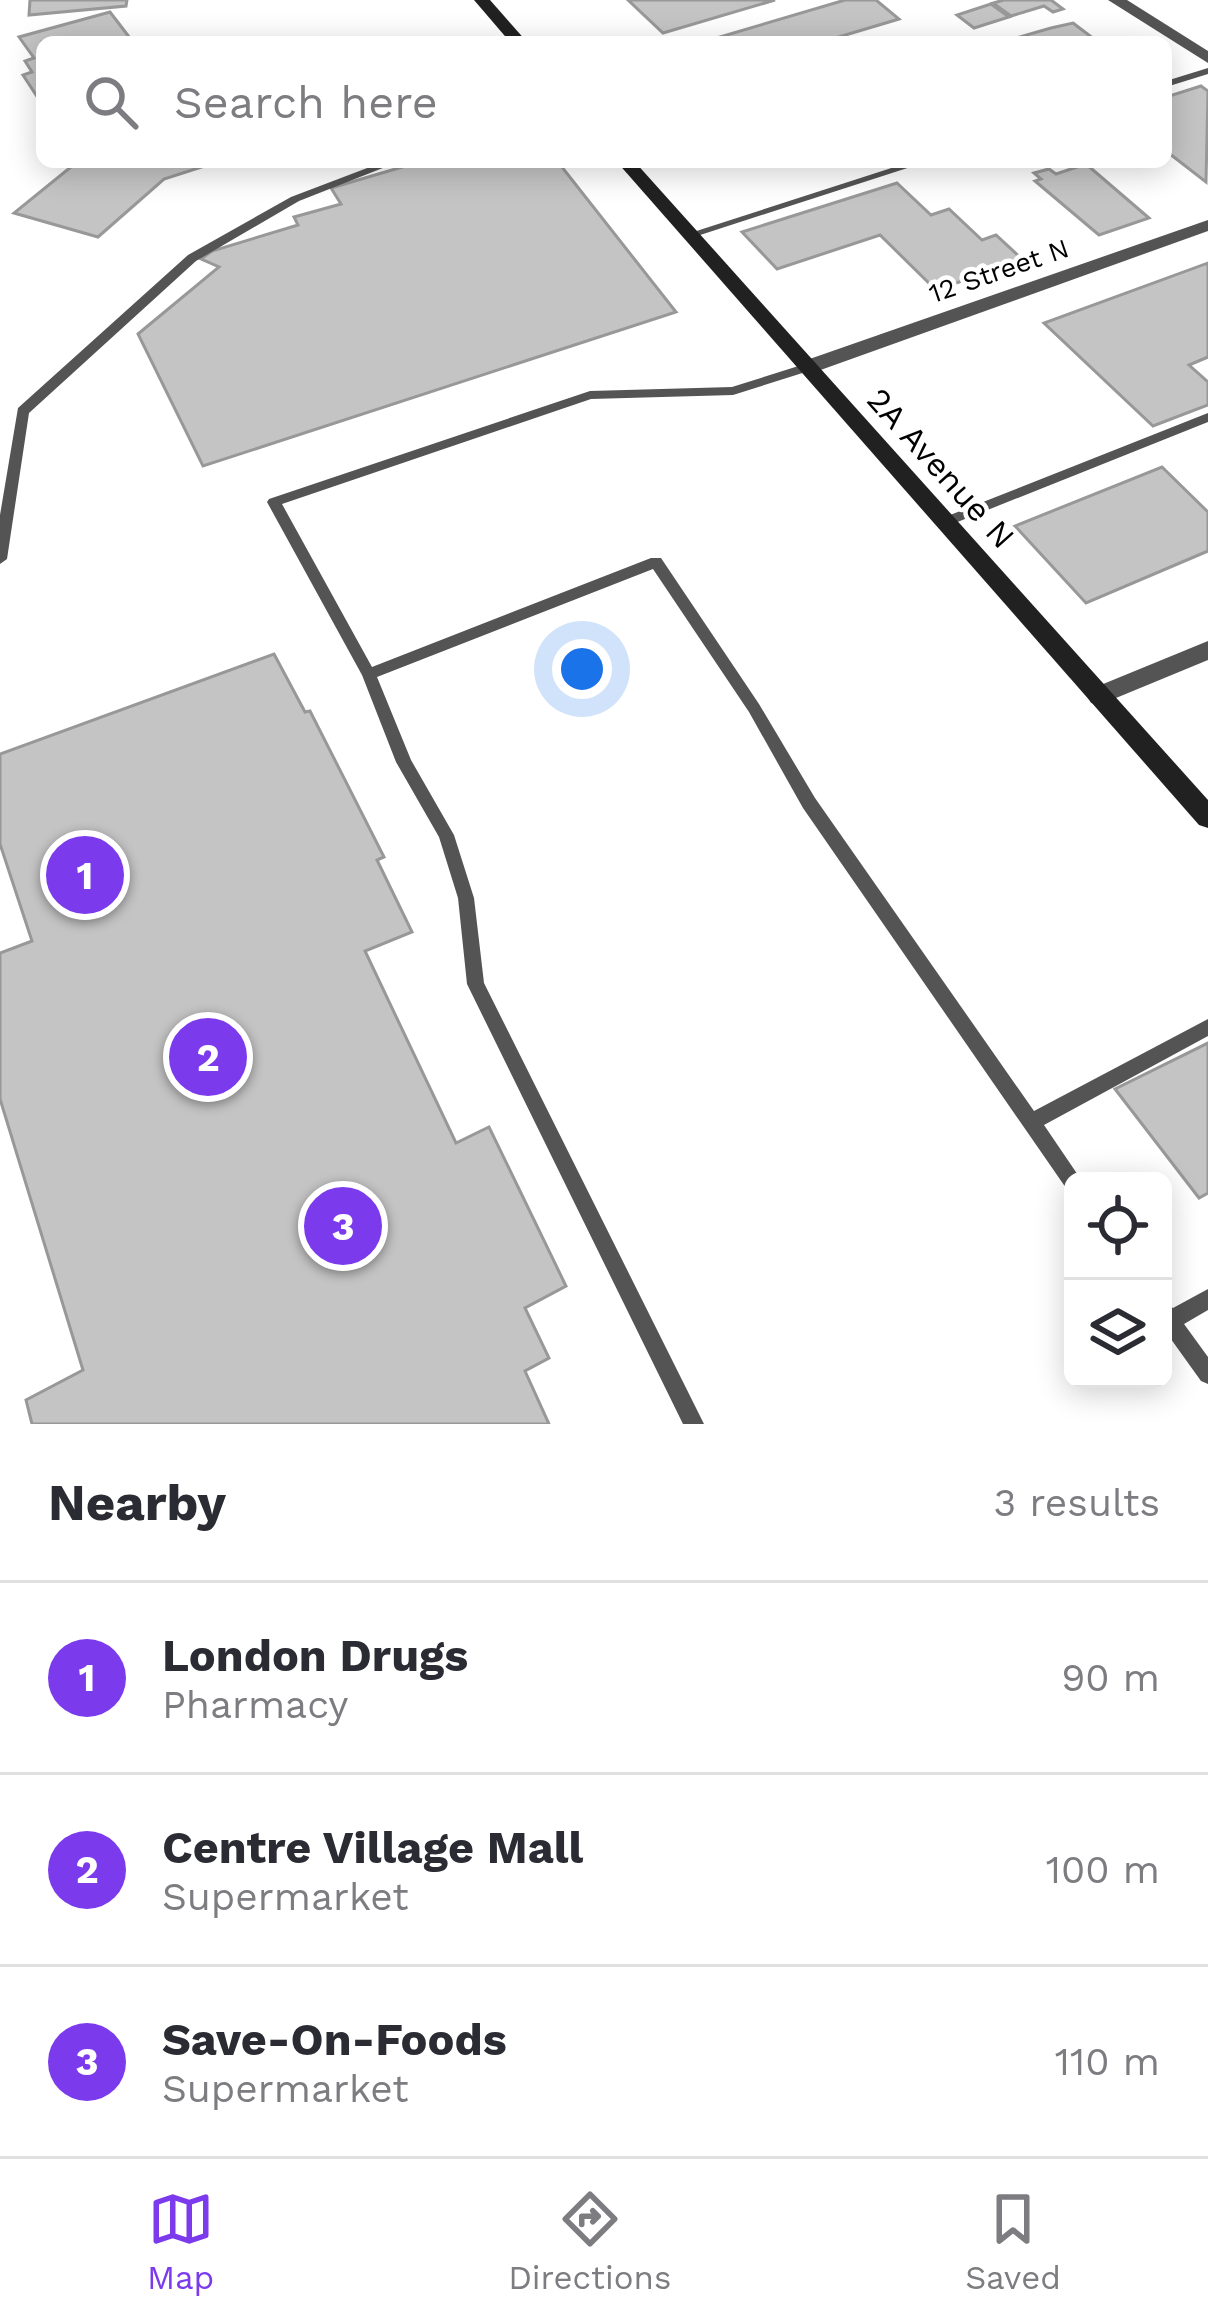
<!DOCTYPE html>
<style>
:root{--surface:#fff;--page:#f2f2f3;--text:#2b2b33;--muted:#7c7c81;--line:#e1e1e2;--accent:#7c3aed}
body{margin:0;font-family:"Work Sans",sans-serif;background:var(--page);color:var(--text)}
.controls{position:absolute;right:36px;bottom:36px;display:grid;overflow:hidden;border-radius:18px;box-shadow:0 6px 30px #0003}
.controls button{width:108px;height:108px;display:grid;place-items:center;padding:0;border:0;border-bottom:3px solid var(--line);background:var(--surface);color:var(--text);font:60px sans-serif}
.you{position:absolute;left:582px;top:669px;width:42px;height:42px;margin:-30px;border:9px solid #fff;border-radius:50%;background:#1a73e8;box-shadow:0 0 0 18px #1a73e833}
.badge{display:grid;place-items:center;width:78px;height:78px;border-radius:50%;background:var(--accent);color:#fff;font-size:39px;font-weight:700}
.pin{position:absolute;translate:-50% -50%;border:6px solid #fff;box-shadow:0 3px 12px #0006}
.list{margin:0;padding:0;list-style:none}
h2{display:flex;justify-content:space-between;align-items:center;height:156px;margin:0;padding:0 48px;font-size:51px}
h2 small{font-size:39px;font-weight:400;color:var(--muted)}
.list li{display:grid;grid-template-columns:78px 1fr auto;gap:36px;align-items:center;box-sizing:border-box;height:192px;padding:0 48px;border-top:3px solid var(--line)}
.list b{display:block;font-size:45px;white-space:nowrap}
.list p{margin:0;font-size:39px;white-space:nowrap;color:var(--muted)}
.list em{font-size:39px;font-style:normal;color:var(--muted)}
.icon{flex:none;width:66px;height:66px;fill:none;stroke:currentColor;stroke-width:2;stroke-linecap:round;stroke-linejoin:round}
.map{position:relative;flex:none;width:1208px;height:1424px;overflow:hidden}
.search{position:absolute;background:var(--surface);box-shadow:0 6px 30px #0003;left:36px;right:36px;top:36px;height:132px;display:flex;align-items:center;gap:30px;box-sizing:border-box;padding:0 42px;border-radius:18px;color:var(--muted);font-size:45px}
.sheet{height:732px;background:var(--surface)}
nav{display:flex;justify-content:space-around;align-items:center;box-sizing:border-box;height:168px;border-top:3px solid var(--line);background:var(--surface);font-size:33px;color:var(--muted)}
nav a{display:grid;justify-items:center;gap:6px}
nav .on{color:var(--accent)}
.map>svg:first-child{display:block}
.building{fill:#c4c4c4;stroke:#989898;stroke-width:3}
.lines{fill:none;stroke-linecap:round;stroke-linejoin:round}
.lane{fill:#545454;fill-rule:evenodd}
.street{fill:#545454;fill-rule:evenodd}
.secondary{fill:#212121;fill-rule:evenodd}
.labels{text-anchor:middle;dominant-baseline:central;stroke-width:9;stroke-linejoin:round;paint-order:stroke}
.far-street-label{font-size:27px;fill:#000;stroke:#fff}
.street-label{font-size:33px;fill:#000;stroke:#fff}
</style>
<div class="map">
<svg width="1208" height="1424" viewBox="0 0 1208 1424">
<rect width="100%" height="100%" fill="#fff"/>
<g class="building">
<path d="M 30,0 L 127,0 L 126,6 L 29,15 Z"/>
<path d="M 628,0 L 775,0 L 663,33 Z"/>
<path d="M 845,0 L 876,0 L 899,19 L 822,42 L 703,42 Z"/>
<path d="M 1004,0 L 1051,0 L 1063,9 L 1053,12 L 1044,6 L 1011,16 L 993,3 Z"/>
<path d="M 991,4 L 1009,17 L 974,28 L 957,15 Z"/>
<path d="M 110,12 L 133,42 L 42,42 L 42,104 L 23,75 L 32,72 L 25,61 L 34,58 L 19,37 Z"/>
<path d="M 1073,23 L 1098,42 L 1002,42 L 1051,28 Z"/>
<path d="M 1201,86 L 1208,91 L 1206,182 L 1166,151 L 1166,97 Z"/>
<path d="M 77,162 L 217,162 L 164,179 L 98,237 L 14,213 Z"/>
<path d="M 419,162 L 558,162 L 676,312 L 203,466 L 138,334 L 219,267 L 201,259 L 212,251 L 298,225 L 294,217 L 341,204 L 331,188 Z"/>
<path d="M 1086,164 L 1149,218 L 1099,235 L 1035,181 L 1041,179 L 1034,173 L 1049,169 L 1056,174 Z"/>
<path d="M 897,183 L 931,215 L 949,209 L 982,240 L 996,235 L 1023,260 L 936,290 L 880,235 L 777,269 L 742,232 Z"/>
<path d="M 1208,263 L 1208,357 L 1189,365 L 1208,382 L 1208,405 L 1153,426 L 1044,323 Z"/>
<path d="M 1162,467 L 1208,512 L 1208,551 L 1086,603 L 1015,526 Z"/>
<path d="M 274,654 L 305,712 L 310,711 L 384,857 L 377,860 L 412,932 L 365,951 L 456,1143 L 489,1127 L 566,1286 L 525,1308 L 549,1358 L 525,1371 L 549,1424 L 32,1424 L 26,1400 L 83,1370 L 0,1099 L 0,953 L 32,941 L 0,844 L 0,754 Z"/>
<path d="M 1208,1043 L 1208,1193 L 1199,1198 L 1115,1089 Z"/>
</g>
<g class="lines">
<g class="lane">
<path d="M 1208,68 L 1208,74 L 1166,87 L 1166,81 Z"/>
<path d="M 383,162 L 398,162 L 299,201 L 196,261 L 29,413 L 7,559 L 0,564 L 0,515 L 18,408 L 188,255 L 291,197 Z"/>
<path d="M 910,162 L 926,162 L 694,237 L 690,238 L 684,235 Z"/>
<path d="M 808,363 L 814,367 L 812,370 L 733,395 L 591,399 L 282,504 L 372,667 L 651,558 L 661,558 L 759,704 L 815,798 L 1034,1111 L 1208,1019 L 1208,1036 L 1044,1125 L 1082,1181 L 1073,1181 L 1073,1191 L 1066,1188 L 803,808 L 749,712 L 653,569 L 377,677 L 411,760 L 454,835 L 474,898 L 484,983 L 704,1424 L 683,1424 L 467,984 L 458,898 L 439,837 L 396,762 L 362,675 L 267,502 L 269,499 L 590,391 L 732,387 Z"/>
<path d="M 1208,413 L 1208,422 L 950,525 L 940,525 L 938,522 L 940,519 Z"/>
<path d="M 1208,1289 L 1208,1310 L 1184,1324 L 1208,1357 L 1208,1384 L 1201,1381 L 1163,1328 L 1163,1301 L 1173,1308 Z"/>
</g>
<g class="street">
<path d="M 1108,0 L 1127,0 L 1208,51 L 1208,63 Z"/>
<path d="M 1208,220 L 1208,231 L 815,372 L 808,374 L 798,367 L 801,362 Z"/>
<path d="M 1208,641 L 1208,660 L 1099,705 L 1091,703 L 1087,696 L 1091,689 Z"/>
</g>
<g class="secondary">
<path d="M 474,0 L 490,0 L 527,42 L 510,42 Z"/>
<path d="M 617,162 L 635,162 L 1208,800 L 1208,828 L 1199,825 Z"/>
</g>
</g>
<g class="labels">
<g class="far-street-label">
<text transform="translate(999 271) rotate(-19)">12 Street N</text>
</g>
<g class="street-label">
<text transform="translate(941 468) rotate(48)">2A Avenue N</text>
</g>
</g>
</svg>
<div class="controls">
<button><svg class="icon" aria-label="locate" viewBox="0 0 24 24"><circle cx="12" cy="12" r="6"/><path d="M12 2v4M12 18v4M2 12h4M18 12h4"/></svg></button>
<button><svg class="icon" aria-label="layers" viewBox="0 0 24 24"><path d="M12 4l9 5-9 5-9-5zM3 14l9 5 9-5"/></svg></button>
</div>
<div class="you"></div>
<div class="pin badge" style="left:85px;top:875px">1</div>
<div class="pin badge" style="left:208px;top:1057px">2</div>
<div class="pin badge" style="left:343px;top:1226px">3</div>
<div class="search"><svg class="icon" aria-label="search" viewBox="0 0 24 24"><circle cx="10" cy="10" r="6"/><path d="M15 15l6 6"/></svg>Search here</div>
</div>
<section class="sheet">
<h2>Nearby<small>3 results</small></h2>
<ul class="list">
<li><span class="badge">1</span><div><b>London Drugs</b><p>Pharmacy</p></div><em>90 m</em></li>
<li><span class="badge">2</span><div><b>Centre Village Mall</b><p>Supermarket</p></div><em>100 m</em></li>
<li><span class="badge">3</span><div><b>Save-On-Foods</b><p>Supermarket</p></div><em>110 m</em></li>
</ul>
</section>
<nav>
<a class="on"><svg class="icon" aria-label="map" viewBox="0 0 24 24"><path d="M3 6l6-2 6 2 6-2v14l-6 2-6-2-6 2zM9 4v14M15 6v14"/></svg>Map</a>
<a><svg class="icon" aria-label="directions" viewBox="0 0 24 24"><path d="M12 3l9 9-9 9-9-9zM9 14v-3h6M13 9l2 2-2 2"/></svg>Directions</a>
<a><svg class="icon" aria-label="saved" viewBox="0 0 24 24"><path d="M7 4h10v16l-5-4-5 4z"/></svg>Saved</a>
</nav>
